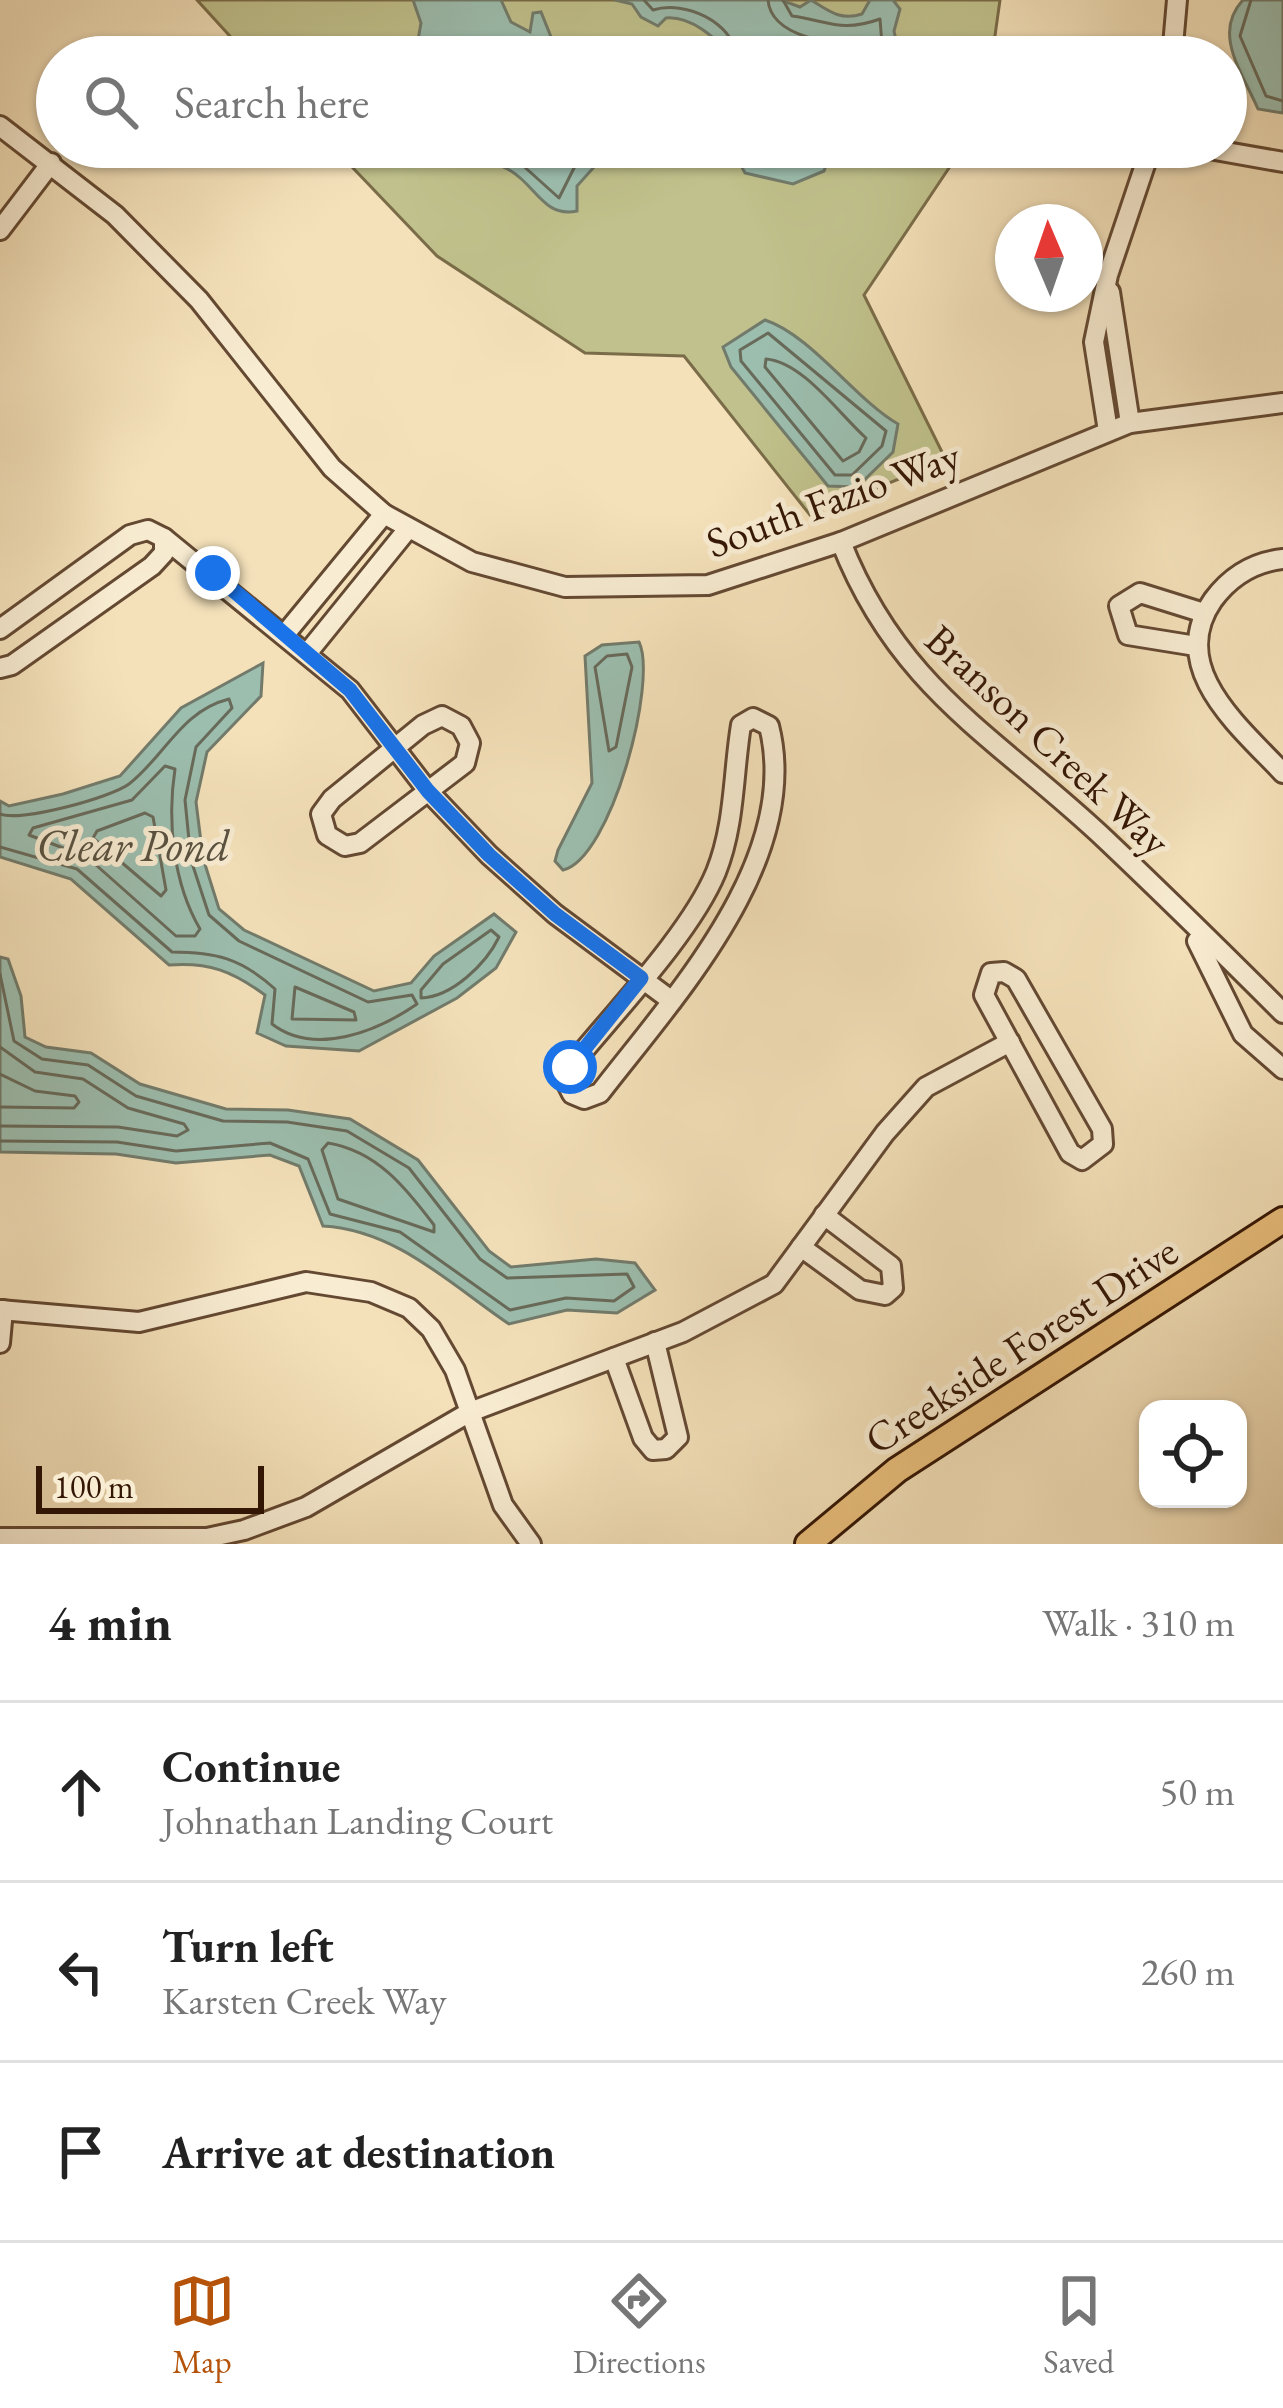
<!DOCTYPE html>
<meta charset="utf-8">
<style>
:root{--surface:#fff;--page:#f6f6f6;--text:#222;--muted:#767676;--line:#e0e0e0;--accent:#b45309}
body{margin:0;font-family:"EB Garamond",serif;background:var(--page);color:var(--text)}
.controls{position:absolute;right:36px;bottom:36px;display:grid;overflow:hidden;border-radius:24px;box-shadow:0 3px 9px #0004}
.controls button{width:108px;height:108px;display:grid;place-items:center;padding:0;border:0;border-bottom:3px solid var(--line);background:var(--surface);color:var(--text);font:60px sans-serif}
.compass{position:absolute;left:995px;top:204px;width:108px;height:108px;border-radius:50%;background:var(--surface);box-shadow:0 3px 9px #0004;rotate:358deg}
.scale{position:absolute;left:36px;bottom:30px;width:228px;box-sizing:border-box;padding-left:12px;border:6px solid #341605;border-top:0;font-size:33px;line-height:42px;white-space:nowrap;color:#341605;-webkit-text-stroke:9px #f8ecd2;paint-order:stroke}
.stop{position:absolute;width:36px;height:36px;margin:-27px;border:9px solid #1a73e8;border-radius:50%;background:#fff}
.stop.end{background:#1a73e8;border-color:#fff;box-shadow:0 3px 12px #0008}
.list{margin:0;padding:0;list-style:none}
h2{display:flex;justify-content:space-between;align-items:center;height:156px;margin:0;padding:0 48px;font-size:51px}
h2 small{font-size:39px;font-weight:400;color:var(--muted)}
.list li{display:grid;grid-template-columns:78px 1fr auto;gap:36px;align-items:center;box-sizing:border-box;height:180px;padding:0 48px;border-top:3px solid var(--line)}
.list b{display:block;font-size:45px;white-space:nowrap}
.list p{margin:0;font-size:39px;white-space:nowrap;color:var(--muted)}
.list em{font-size:39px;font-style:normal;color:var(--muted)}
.icon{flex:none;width:66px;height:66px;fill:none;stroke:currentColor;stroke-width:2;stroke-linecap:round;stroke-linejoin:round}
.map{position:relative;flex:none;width:1283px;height:1544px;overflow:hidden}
.search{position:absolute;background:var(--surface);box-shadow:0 3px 9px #0004;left:36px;right:36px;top:36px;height:132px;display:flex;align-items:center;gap:30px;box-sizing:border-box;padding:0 42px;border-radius:66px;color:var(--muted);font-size:45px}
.sheet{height:696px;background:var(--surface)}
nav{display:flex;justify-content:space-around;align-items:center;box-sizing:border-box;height:168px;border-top:3px solid var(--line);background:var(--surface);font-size:33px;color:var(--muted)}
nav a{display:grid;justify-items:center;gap:6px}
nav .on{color:var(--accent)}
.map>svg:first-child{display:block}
.green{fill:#c0c18c;stroke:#7a6c48;stroke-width:3}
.water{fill:#9cbeaf;stroke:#727b6b;stroke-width:3}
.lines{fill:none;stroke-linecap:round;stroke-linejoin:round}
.shore{stroke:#686a5a;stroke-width:3}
.minor-casing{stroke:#644932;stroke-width:24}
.major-casing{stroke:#341605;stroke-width:30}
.minor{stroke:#f8ecd2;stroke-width:18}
.major{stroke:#eac07d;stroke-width:24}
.route{stroke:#1a73e8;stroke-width:15}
.labels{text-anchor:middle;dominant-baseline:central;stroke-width:10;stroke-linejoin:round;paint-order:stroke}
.street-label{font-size:42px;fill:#341605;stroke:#f8ecd2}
.water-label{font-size:45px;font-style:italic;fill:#585140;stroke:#f8ecd2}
</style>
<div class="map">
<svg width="1283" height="1544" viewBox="0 0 1283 1544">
<rect width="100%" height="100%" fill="#f4e1ba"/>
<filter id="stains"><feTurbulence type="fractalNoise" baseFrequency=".00167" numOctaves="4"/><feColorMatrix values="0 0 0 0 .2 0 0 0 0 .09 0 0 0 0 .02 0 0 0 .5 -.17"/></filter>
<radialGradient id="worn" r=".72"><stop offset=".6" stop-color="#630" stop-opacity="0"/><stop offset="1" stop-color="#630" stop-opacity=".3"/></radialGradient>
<g class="green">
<path d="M 197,0 L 1000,0 L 992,57 L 249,57 Z"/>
<path d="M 333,147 L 963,147 L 864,295 L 946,460 L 810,515 L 684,356 L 585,353 L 437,256 Z"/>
</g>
<g class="water">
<path d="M 413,0 L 501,0 L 511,22 L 530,32 L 533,13 L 541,12 L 559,57 L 415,57 L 421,23 Z"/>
<path d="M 615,0 L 781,0 L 800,7 L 811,0 C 829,11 840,21 862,14 L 870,0 L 893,0 L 900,9 L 894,31 L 898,49 L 886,57 L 726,57 C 720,37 688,16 666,18 L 658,26 L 641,17 L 632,4 Z"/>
<path d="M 1243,0 L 1283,0 L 1283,113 L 1258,109 C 1242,72 1212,33 1243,0 Z"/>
<path d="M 466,147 L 612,147 L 577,186 L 577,211 C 544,218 536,186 511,171 C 496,162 480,160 466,147 Z"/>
<path d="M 731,147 L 833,147 L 824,171 L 793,184 L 745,173 Z"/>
<path d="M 765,320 C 811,335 856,400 898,424 L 893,452 L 857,487 L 828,486 L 731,367 L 723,347 Z"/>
<path d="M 639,642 C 658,681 611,859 563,870 L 555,861 L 558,850 L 592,783 L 585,656 L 602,645 Z"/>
<path d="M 263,663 L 261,696 L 207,752 L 196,802 L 203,858 L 219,909 L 244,930 L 374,991 L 411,983 L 434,956 L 494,914 L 516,932 L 496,968 L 457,998 L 359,1051 L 286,1046 L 257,1033 L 265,995 C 232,971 209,962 169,965 L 71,879 L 0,857 L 0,801 L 9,806 L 63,794 L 120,776 L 181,708 Z"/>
<path d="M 0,957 L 8,959 L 21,996 L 25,1037 L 46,1047 L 91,1053 L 140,1084 L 226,1109 L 288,1110 L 350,1119 L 418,1160 L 489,1251 L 511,1267 L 596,1259 L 635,1263 L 655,1290 L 617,1313 L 567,1310 L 509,1324 C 450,1284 396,1230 323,1226 L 299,1166 L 270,1155 L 176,1163 L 116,1154 L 0,1152 Z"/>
</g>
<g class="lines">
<g class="shore">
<path d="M 644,0 L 653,10 C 685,0 733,22 737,57"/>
<path d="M 768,0 C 771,37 833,46 864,43 L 868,57"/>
<path d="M 783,0 L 792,16 C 829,21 841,33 880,19 L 883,57"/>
<path d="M 1251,0 L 1240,36 L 1266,96 L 1283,101"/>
<path d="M 485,147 L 519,162 L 559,198 L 574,168 L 596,147"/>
<path d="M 768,333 L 886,431 L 882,446 L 852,475 L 835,475 L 741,361 L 740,350 Z"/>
<path d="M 766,359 C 803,362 839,414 866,438 L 859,452 L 843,461 L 765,367 Z"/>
<path d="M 627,654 L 632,667 L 616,747 L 609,751 L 595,667 L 607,656 Z"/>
<path d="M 165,766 L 175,769 C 167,821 173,883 200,929 L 195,936 L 176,936 L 87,857 L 29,835 L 33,828 L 132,800 Z"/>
<path d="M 145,813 L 153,817 L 166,890 L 161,896 L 93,838 L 97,831 Z"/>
<path d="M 0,814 C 21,822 110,798 129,784 C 165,756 181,711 229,699 L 232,708 L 196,747 L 185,800 L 191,860 L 209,915 L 239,941 L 368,1002 L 412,995 L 417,1004 C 378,1031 315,1057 272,1024 L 275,989 C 241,958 215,952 172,952 L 77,869 L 0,847"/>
<path d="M 491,930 L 499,937 C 486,964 452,997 421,998 L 421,990 L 443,964 Z"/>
<path d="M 0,974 L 14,1041 L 42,1059 L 88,1065 L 136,1096 L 223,1121 L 287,1122 L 347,1131 L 409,1168 L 480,1259 L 507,1278 L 627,1274 L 634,1287 L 614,1301 L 566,1298 L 510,1310 L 400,1232 L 330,1214 L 308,1159 L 270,1143 L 176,1151 L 117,1142 L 0,1141"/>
<path d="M 295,987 L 354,1012 L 356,1020 L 292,1019 Z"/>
<path d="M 0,1047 L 35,1072 L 83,1079 L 128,1108 L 184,1124 L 188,1130 L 177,1136 L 118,1127 L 0,1126"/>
<path d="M 0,1074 L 35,1091 L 75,1096 L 79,1102 L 74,1108 L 0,1107"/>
<path d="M 328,1143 C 377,1151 406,1188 434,1225 L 434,1232 L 338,1199 L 322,1150 Z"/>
</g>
<g class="minor-casing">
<g id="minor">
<path d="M 1172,57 L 1177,0"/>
<path d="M 0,126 L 115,215 L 199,300 L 332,468 L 384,514 L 472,562 L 565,587 L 708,585 L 841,542 L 1130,423 L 1283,403"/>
<path d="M 1198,147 L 1283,162"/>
<path d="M 0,230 L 51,163"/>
<path d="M 1110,292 L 1130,423"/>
<path d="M 1108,431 L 1094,342 L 1108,275 L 1151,147"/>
<path d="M 841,542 C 899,690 997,737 1106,840 C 1165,896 1225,955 1283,1013"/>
<path d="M 1283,559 C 1254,562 1230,577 1213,600 C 1166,668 1240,727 1283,773"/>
<path d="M 0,629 L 130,535 L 148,530 L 164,538 L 350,690 L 428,791 L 489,855 L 555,914 L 672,1001"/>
<path d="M 286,633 L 384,514"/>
<path d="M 1196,646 L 1128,635 L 1119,606 L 1140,593 L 1204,613"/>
<path d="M 309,651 L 407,530"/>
<path d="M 0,668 L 12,665 L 152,566 L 164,553 L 164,538"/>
<path d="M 442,716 L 461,726 L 470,743 L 465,763 L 360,843 L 345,846 L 327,835 L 321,814 L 332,799 L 423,725 Z"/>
<path d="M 753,718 L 769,726 C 803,859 674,997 600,1093 L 584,1099 L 572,1094 L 565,1080 L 570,1067 C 613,1014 691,933 716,872 C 735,825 733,774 741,725 Z"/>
<path d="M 1197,941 L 1243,1034 L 1283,1069"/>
<path d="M 1004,972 L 1016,979 L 1102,1129 L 1103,1144 L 1082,1160 L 1070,1153 L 984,995 L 991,973 Z"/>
<path d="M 801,1247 L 860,1290 L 885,1295 L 893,1288 L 891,1266 L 824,1215"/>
<path d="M 0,1310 L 139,1322 L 306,1282 L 371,1292 L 409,1308 L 431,1329 L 455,1370 L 503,1505 L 531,1544"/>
<path d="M 0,1343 L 3,1310"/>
<path d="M 614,1358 L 643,1438 L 653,1450 L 666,1449 L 678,1437 L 655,1342"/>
<path d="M 0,1538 L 207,1538 L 244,1530 L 306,1507 L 470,1412 L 683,1332 L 774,1284 L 885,1133 L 926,1087 L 1010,1042"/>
</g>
</g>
<g class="major-casing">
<path id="major" d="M 808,1544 L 897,1470 L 1283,1220"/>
</g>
<use href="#minor" class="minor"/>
<use href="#major" class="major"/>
</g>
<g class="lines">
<path class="route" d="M 213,573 L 350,690 L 428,791 L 489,855 L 555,914 L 641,978 L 570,1067"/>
</g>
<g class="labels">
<g class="street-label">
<text transform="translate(833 499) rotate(-20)">South Fazio Way</text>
<text transform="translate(1048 740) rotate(43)">Branson Creek Way</text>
<text transform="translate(1021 1345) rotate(-33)">Creekside Forest Drive</text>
</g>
<g class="water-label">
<text x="133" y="845">Clear Pond</text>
</g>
</g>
<rect width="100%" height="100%" filter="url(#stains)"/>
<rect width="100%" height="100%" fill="url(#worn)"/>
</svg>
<div class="controls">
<button><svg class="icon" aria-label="locate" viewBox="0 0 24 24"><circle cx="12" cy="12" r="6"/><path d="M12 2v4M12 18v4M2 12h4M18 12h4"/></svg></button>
</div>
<svg class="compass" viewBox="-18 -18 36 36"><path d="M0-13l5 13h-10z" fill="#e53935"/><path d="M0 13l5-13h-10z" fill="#767676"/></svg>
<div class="scale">100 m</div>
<div class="stop" style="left:570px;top:1067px"></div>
<div class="stop end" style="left:213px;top:573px"></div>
<div class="search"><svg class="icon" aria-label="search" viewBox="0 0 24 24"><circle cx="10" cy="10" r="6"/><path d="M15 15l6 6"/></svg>Search here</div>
</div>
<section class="sheet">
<h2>4 min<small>Walk · 310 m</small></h2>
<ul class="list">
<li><svg class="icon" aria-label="ahead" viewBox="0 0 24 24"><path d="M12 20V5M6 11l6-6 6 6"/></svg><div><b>Continue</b><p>Johnathan Landing Court</p></div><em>50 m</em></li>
<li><svg class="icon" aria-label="left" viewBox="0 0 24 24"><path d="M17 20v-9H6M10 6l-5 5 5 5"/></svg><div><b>Turn left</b><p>Karsten Creek Way</p></div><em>260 m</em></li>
<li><svg class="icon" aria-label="arrive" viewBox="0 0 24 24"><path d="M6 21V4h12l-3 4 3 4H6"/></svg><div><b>Arrive at destination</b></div></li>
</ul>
</section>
<nav>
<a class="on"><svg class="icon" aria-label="map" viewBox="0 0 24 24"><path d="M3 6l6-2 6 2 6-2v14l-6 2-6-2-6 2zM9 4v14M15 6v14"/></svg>Map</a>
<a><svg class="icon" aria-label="directions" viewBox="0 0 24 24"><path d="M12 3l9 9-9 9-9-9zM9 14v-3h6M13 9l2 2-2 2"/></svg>Directions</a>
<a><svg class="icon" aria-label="saved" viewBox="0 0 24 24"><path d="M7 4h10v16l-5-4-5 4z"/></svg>Saved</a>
</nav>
